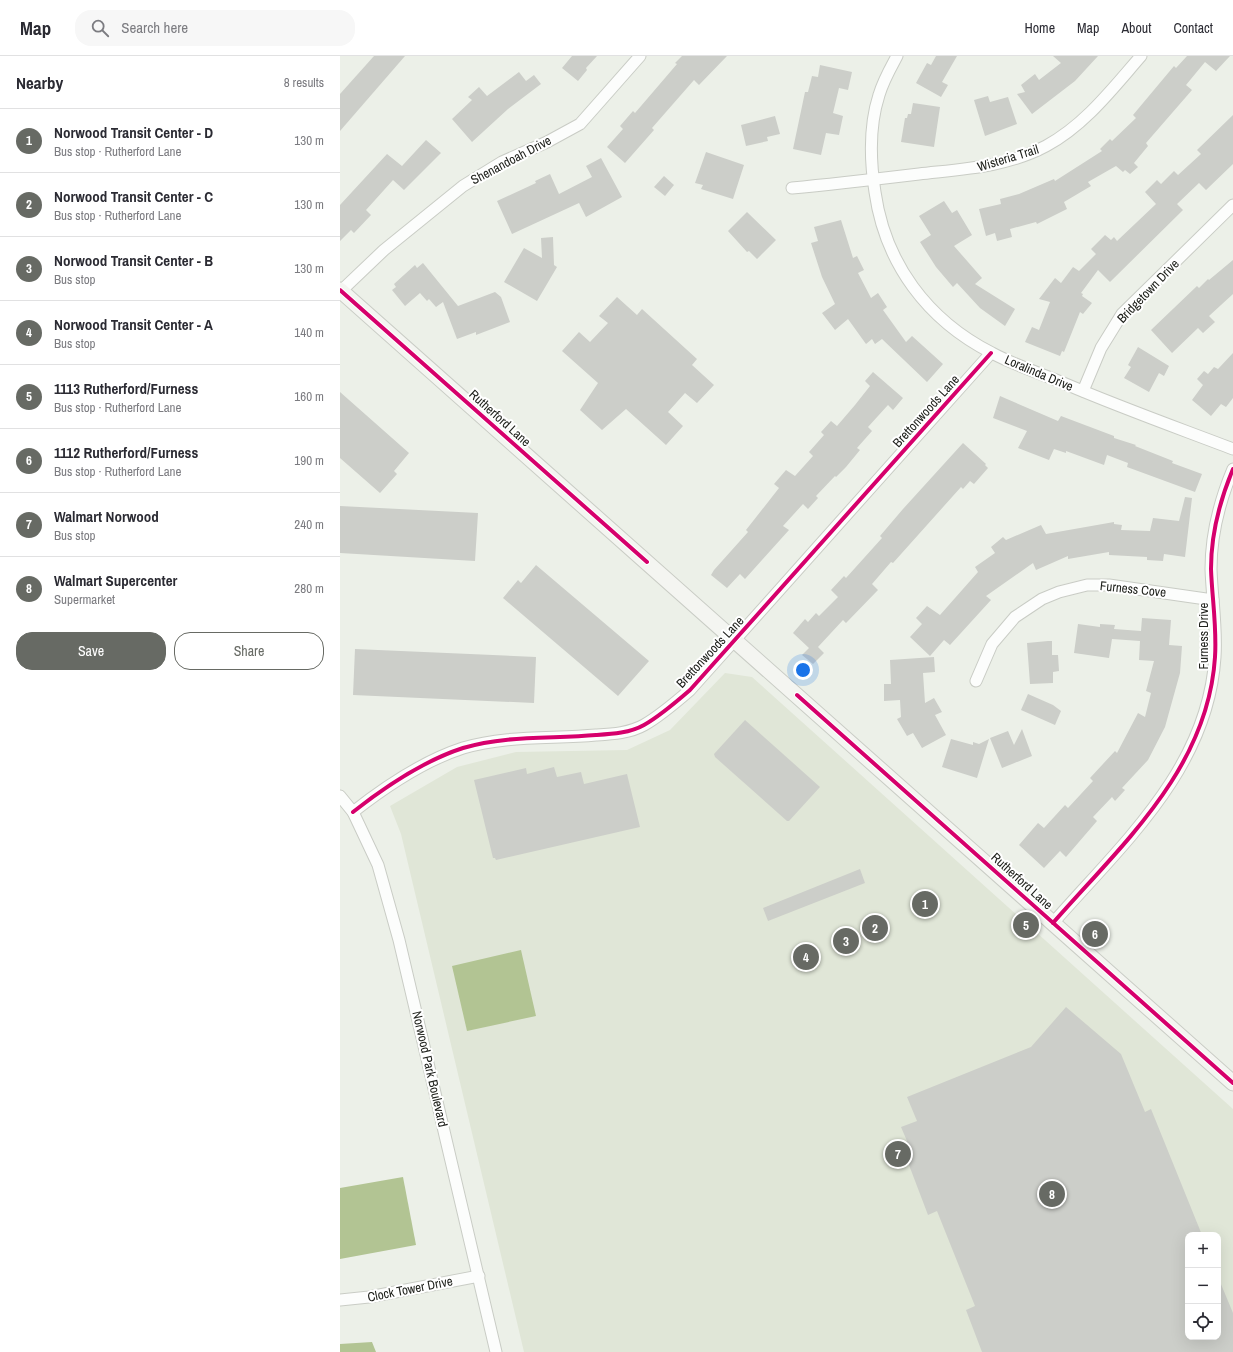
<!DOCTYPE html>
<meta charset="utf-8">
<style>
:root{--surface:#fff;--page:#f7f7f7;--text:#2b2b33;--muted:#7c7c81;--line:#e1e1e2;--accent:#676a64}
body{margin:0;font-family:"Archivo Narrow",sans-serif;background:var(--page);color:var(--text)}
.controls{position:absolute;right:12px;bottom:12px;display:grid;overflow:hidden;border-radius:8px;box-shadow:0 4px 16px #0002}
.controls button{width:36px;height:36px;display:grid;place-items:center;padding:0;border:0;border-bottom:1px solid var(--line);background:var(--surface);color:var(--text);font:20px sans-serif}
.you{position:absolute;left:463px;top:614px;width:14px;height:14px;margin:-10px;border:3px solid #fff;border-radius:50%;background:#1a73e8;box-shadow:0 0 0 6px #1a73e833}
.badge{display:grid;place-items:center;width:26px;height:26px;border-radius:50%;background:var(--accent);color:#fff;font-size:13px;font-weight:700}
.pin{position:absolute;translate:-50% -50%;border:2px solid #fff;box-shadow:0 1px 4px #0006}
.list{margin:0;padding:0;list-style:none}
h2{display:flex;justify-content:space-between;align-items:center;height:52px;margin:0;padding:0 16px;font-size:17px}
h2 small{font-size:13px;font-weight:400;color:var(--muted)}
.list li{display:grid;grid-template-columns:26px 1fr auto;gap:12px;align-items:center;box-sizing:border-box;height:64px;padding:0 16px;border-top:1px solid var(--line)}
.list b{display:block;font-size:15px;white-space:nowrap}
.list p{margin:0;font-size:13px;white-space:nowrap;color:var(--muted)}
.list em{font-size:13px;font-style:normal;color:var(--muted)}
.actions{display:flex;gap:8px;padding:12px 16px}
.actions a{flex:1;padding:9px 0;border:1px solid var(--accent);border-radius:16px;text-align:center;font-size:14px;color:var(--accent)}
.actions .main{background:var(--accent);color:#fff}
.icon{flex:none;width:22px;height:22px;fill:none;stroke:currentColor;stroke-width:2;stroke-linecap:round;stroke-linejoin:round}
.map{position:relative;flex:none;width:893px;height:1296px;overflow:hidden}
header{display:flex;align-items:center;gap:24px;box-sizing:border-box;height:56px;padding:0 20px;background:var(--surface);border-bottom:1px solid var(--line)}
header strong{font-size:19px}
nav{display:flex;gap:22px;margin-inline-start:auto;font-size:14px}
.search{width:280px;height:36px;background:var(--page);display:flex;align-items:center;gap:10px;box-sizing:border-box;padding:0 14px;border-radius:16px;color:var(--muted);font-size:15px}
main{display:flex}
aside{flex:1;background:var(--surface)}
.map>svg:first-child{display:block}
.built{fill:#e0e6d7;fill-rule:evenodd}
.water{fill:#b2c493}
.building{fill:#cccec9}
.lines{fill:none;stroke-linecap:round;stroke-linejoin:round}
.street-casing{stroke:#c9ccc5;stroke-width:13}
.secondary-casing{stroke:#c9ccc5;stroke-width:17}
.street{stroke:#fcfdfc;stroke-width:11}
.secondary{stroke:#f4f5f1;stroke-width:15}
.cycleway-casing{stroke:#fff;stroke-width:6}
.cycleway{stroke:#d6006c;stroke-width:4}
.labels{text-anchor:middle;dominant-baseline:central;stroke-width:4;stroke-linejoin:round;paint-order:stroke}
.street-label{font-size:13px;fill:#20221d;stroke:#fff}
</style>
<header>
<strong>Map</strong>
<div class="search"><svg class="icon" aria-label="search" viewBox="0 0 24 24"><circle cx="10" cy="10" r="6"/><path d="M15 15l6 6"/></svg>Search here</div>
<nav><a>Home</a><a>Map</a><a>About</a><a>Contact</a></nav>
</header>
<main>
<aside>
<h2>Nearby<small>8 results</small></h2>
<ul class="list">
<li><span class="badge">1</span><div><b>Norwood Transit Center - D</b><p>Bus stop · Rutherford Lane</p></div><em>130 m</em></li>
<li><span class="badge">2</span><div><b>Norwood Transit Center - C</b><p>Bus stop · Rutherford Lane</p></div><em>130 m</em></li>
<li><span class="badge">3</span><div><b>Norwood Transit Center - B</b><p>Bus stop</p></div><em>130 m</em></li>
<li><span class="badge">4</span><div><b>Norwood Transit Center - A</b><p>Bus stop</p></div><em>140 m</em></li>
<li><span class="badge">5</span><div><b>1113 Rutherford/Furness</b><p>Bus stop · Rutherford Lane</p></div><em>160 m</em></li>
<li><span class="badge">6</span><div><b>1112 Rutherford/Furness</b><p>Bus stop · Rutherford Lane</p></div><em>190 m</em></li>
<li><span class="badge">7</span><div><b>Walmart Norwood</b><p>Bus stop</p></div><em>240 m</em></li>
<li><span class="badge">8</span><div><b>Walmart Supercenter</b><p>Supermarket</p></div><em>280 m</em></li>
</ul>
<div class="actions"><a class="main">Save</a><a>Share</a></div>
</aside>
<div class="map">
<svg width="893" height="1296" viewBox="0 0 893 1296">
<rect width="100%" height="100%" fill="#ecf0e8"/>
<path class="built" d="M 385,617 L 412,621 L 893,1053 L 893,1296 L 184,1296 L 61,778 L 50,750 L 117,711 L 176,696 L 287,694 L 330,674 ZM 848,1179 L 878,1179 L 878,1281 L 848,1281 Z"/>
<g class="water">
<path d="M 181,894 L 196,960 L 127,975 L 112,910 Z"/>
<path d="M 63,1121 L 76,1189 L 0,1203 L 0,1132 Z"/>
<path d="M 32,1286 L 36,1296 L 0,1296 L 0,1288 Z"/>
</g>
<g class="building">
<path d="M 34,0 L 65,0 L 0,75 L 0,38 Z"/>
<path d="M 232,0 L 257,0 L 246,12 L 247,14 L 238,25 L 222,12 Z"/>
<path d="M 342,0 L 387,0 L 359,29 L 354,24 L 312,72 L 314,74 L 285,107 L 267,91 L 283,73 L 280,70 L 293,55 L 295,57 L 337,8 L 335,7 Z"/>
<path d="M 596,0 L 617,0 L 602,26 L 608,29 L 601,41 L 576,27 L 587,7 L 591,9 Z"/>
<path d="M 713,0 L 758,0 L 735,25 L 692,58 L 677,38 L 685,36 L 681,29 L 695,18 L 699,24 L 721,7 Z"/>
<path d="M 847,0 L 890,0 L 876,15 L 865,6 L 846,29 L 852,34 L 806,87 L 808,90 L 794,107 L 798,111 L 790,118 L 785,114 L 783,116 L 776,110 L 748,126 L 751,130 L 724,146 L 727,153 L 697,168 L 696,166 L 670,173 L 672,181 L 657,185 L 655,177 L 646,180 L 639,153 L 661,148 L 660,143 L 679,138 L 714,123 L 715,125 L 762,95 L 760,93 L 770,83 L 772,85 L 796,62 L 793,59 L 834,10 L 836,12 Z"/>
<path d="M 480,9 L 512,16 L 508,34 L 499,32 L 493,57 L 503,60 L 499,79 L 486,77 L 481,99 L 453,93 L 465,36 L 468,36 L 472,20 L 478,21 Z"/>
<path d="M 179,16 L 186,25 L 194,19 L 201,28 L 168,53 L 132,86 L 112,63 L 132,44 L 128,41 L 139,31 L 147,40 Z"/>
<path d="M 648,40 L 650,46 L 668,41 L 677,68 L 645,80 L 634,44 Z"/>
<path d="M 573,47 L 600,51 L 594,91 L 561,86 L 565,62 L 567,62 L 568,58 L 571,58 Z"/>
<path d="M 893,59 L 893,108 L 866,134 L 859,127 L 837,148 L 843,154 L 770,226 L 758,214 L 741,237 L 743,238 L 742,240 L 752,247 L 743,258 L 740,256 L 724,296 L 722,295 L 720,300 L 685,286 L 692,271 L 699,274 L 710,246 L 699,243 L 715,222 L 721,227 L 733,211 L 739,215 L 756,198 L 751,193 L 765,179 L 771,184 L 774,181 L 777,185 L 816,148 L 805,136 L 817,124 L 821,128 L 834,115 L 838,119 L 861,98 L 857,94 Z"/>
<path d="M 435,60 L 440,78 L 427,81 L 428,85 L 406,90 L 401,69 Z"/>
<path d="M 86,84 L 101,97 L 64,134 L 53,124 L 26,154 L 31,159 L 14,177 L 11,174 L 0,185 L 0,149 L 47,98 L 62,110 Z"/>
<path d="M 366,96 L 404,109 L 393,143 L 361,133 L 363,129 L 355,127 Z"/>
<path d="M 261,102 L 282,141 L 246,161 L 239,147 L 172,178 L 157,145 L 196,127 L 195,125 L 210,118 L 219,138 L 252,121 L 246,110 Z"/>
<path d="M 324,120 L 334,129 L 325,140 L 314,131 Z"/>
<path d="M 604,145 L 612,157 L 617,154 L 632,179 L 614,190 L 642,222 L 635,228 L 675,253 L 665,270 L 640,252 L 617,227 L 613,231 L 596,211 L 580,186 L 591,179 L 579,160 Z"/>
<path d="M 407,156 L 436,184 L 417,203 L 409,195 L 407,196 L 388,175 Z"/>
<path d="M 501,164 L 513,202 L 517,200 L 524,214 L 518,217 L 531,242 L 538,237 L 547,251 L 543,254 L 566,286 L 572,280 L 603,308 L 587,326 L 542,283 L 535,288 L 532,283 L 526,288 L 508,263 L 495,274 L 482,257 L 495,248 L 482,221 L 471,187 L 478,185 L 474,171 Z"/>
<path d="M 213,181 L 214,209 L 217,211 L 197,245 L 164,226 L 184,192 L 202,202 L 201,182 Z"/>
<path d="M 893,204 L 893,238 L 869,260 L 875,266 L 863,277 L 858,272 L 832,297 L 811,274 L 857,230 L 859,232 L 868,223 L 869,224 Z"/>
<path d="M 83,207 L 118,250 L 155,236 L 161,241 L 170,266 L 136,279 L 136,276 L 117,283 L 103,246 L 96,251 L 89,243 L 87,245 L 80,237 L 65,250 L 52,234 L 56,231 L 54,228 L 75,209 L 77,212 Z"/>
<path d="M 277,241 L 297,259 L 302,253 L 357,303 L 352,309 L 374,329 L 357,347 L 345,337 L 328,356 L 343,370 L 326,389 L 286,353 L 262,374 L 240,354 L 258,327 L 222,295 L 239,276 L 250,286 L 268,267 L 259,260 Z"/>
<path d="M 798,291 L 829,310 L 824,320 L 819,317 L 809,336 L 784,322 L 791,311 L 788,309 Z"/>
<path d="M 893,297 L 893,342 L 886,351 L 881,348 L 871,360 L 852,344 L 863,329 L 857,323 L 864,315 L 868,318 L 874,311 L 878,313 Z"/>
<path d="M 533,316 L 563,342 L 553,354 L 548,349 L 528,371 L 532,375 L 517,392 L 520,394 L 506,411 L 496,421 L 495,420 L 476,440 L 478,442 L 468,453 L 463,448 L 443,470 L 449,474 L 405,523 L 400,518 L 387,532 L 371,519 L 374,514 L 408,476 L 406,474 L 439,432 L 434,428 L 446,414 L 455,420 L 473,400 L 469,396 L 484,379 L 481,376 L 491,365 L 497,370 L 515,349 L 530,330 L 525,325 Z"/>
<path d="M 0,336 L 69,397 L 54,415 L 57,418 L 40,437 L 0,402 Z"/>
<path d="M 660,340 L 718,365 L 721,360 L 774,380 L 774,382 L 796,389 L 795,390 L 833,405 L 832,407 L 862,418 L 855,436 L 787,411 L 788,407 L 767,399 L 764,409 L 726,395 L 726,397 L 714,393 L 709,404 L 678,392 L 687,375 L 653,362 Z"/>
<path d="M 623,387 L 646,408 L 645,409 L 648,412 L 634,428 L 630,425 L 623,433 L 621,431 L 553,507 L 551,506 L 532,528 L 538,534 L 506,567 L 503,564 L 478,591 L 484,597 L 473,608 L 462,599 L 469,592 L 453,577 L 465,563 L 468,566 L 476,557 L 479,560 L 498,541 L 491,534 L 504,520 L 506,522 L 542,482 L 540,480 L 563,453 Z"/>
<path d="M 845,441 L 852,442 L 845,501 L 824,498 L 823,505 L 807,504 L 807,501 L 769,499 L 769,496 L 728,503 L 728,500 L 696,514 L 693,507 L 646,540 L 651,544 L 610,589 L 604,584 L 590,600 L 570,581 L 582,568 L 576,562 L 587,550 L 600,559 L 638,516 L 635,511 L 655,497 L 651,491 L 663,481 L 666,484 L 701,469 L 706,478 L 774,466 L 774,468 L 782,469 L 781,474 L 810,475 L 813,462 L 839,465 Z"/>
<path d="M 0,450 L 138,457 L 135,505 L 0,497 Z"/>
<path d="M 196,509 L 309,605 L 278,640 L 163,542 L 178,524 L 181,527 Z"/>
<path d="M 802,562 L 831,564 L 829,589 L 842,590 L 840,617 L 825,671 L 808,704 L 782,732 L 785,734 L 775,745 L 772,741 L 753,761 L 757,765 L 726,801 L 720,795 L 704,812 L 679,789 L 698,767 L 704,772 L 725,749 L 728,752 L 753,725 L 750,722 L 775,695 L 777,697 L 798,657 L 805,661 L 811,637 L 806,635 L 814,605 L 799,604 L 800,585 L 772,583 L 769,602 L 734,597 L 738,568 L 760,571 L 760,568 L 775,569 L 774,573 L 801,575 Z"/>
<path d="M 708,585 L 712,585 L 712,599 L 718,599 L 719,615 L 713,616 L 713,627 L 690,628 L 687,587 Z"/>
<path d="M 15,593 L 196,601 L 194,647 L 13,639 Z"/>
<path d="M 594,601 L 595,616 L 583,617 L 585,647 L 594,642 L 602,656 L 595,659 L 606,679 L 582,692 L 573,677 L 567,680 L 557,663 L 561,661 L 560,644 L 544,645 L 544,628 L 551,628 L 550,604 Z"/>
<path d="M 688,638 L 713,649 L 721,655 L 715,669 L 681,654 Z"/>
<path d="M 405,664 L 480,731 L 449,765 L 447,765 L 375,701 L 374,698 Z"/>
<path d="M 682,673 L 692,700 L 662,712 L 650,682 L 668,675 L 674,689 Z"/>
<path d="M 611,683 L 633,689 L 633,686 L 639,688 L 649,683 L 637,722 L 602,711 Z"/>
<path d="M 214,711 L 217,721 L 241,716 L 244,728 L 287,718 L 300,771 L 156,804 L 155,802 L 153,802 L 134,724 L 186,712 L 187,718 Z"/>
<path d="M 520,813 L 525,827 L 428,865 L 423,852 Z"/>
<path d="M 726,951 L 781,998 L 805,1056 L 811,1053 L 862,1179 L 848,1179 L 848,1281 L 878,1281 L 878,1221 L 893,1257 L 893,1296 L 642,1296 L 626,1254 L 635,1250 L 597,1155 L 588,1159 L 561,1088 L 567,1085 L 561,1071 L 577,1065 L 567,1041 L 691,991 Z"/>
</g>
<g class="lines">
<g class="street-casing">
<g id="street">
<path d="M 557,0 C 550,13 543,25 539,39 C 529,70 530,104 535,136 C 545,207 587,264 652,297 C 676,310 703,318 728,329 C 782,352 838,372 893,393"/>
<path d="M 452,132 C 495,128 537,123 579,118 C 622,113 667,111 706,90 C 745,69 773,32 801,0"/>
<path d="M 1,235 L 44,194 L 123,130 L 162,106 L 207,86 L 240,68 L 300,0"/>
<path d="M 743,335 L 761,292 L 782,258 L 893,149"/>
<path d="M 636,625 L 652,588 L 675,561 L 702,543 L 719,536 L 747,529 L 769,529 L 873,544"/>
<path d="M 0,740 L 13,756 L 38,809 L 59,884 L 156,1296"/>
<path d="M 13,756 C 46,730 83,705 123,692 C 166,679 212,683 256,679 C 272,678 290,677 304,669 C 320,660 335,647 350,634 L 651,297"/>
<path d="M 713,867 C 782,788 868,713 875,601 C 877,571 872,542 871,513 C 871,478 880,444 893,413"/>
<path d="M 0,1244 L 29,1241 L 139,1220"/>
</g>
</g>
<g class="secondary-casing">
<path id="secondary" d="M 0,234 L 893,1027"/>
</g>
<use href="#street" class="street"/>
<use href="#secondary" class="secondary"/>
<g class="cycleway-casing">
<g id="cycleway">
<path d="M 0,234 L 307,506"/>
<path d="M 457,639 L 893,1027"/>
<path d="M 13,756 C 46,730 83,705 123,692 C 166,679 212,683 256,679 C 272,678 290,677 304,669 C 320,660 335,647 350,634 L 651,297"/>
<path d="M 713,867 C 782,788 868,713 875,601 C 877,571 872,542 871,513 C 871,478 880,444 893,413"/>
</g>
</g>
<use href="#cycleway" class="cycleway"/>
</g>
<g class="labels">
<g class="street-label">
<text transform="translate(668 102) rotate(-17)">Wisteria Trail</text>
<text transform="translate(171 104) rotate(-28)">Shenandoah Drive</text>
<text transform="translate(808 235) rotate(-46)">Bridgetown Drive</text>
<text transform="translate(699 317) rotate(23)">Loralinda Drive</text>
<text transform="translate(586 355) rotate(-48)">Brettonwoods Lane</text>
<text transform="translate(160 362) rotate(42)">Rutherford Lane</text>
<text transform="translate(793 533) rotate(6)">Furness Cove</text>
<text transform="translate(863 580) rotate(-90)">Furness Drive</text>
<text transform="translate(370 596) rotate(-47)">Brettonwoods Lane</text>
<text transform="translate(682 825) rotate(42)">Rutherford Lane</text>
<text transform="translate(90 1013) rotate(77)">Norwood Park Boulevard</text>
<text transform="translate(70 1233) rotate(-11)">Clock Tower Drive</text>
</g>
</g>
</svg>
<div class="controls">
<button>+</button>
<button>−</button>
<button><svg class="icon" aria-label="locate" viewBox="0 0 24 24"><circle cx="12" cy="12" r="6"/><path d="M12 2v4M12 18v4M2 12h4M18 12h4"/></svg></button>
</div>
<div class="you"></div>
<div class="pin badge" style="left:585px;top:848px">1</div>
<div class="pin badge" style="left:535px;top:872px">2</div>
<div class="pin badge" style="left:506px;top:885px">3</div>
<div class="pin badge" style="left:466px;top:901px">4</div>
<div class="pin badge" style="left:686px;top:869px">5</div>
<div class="pin badge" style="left:755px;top:878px">6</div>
<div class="pin badge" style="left:558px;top:1098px">7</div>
<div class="pin badge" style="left:712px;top:1138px">8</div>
</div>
</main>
